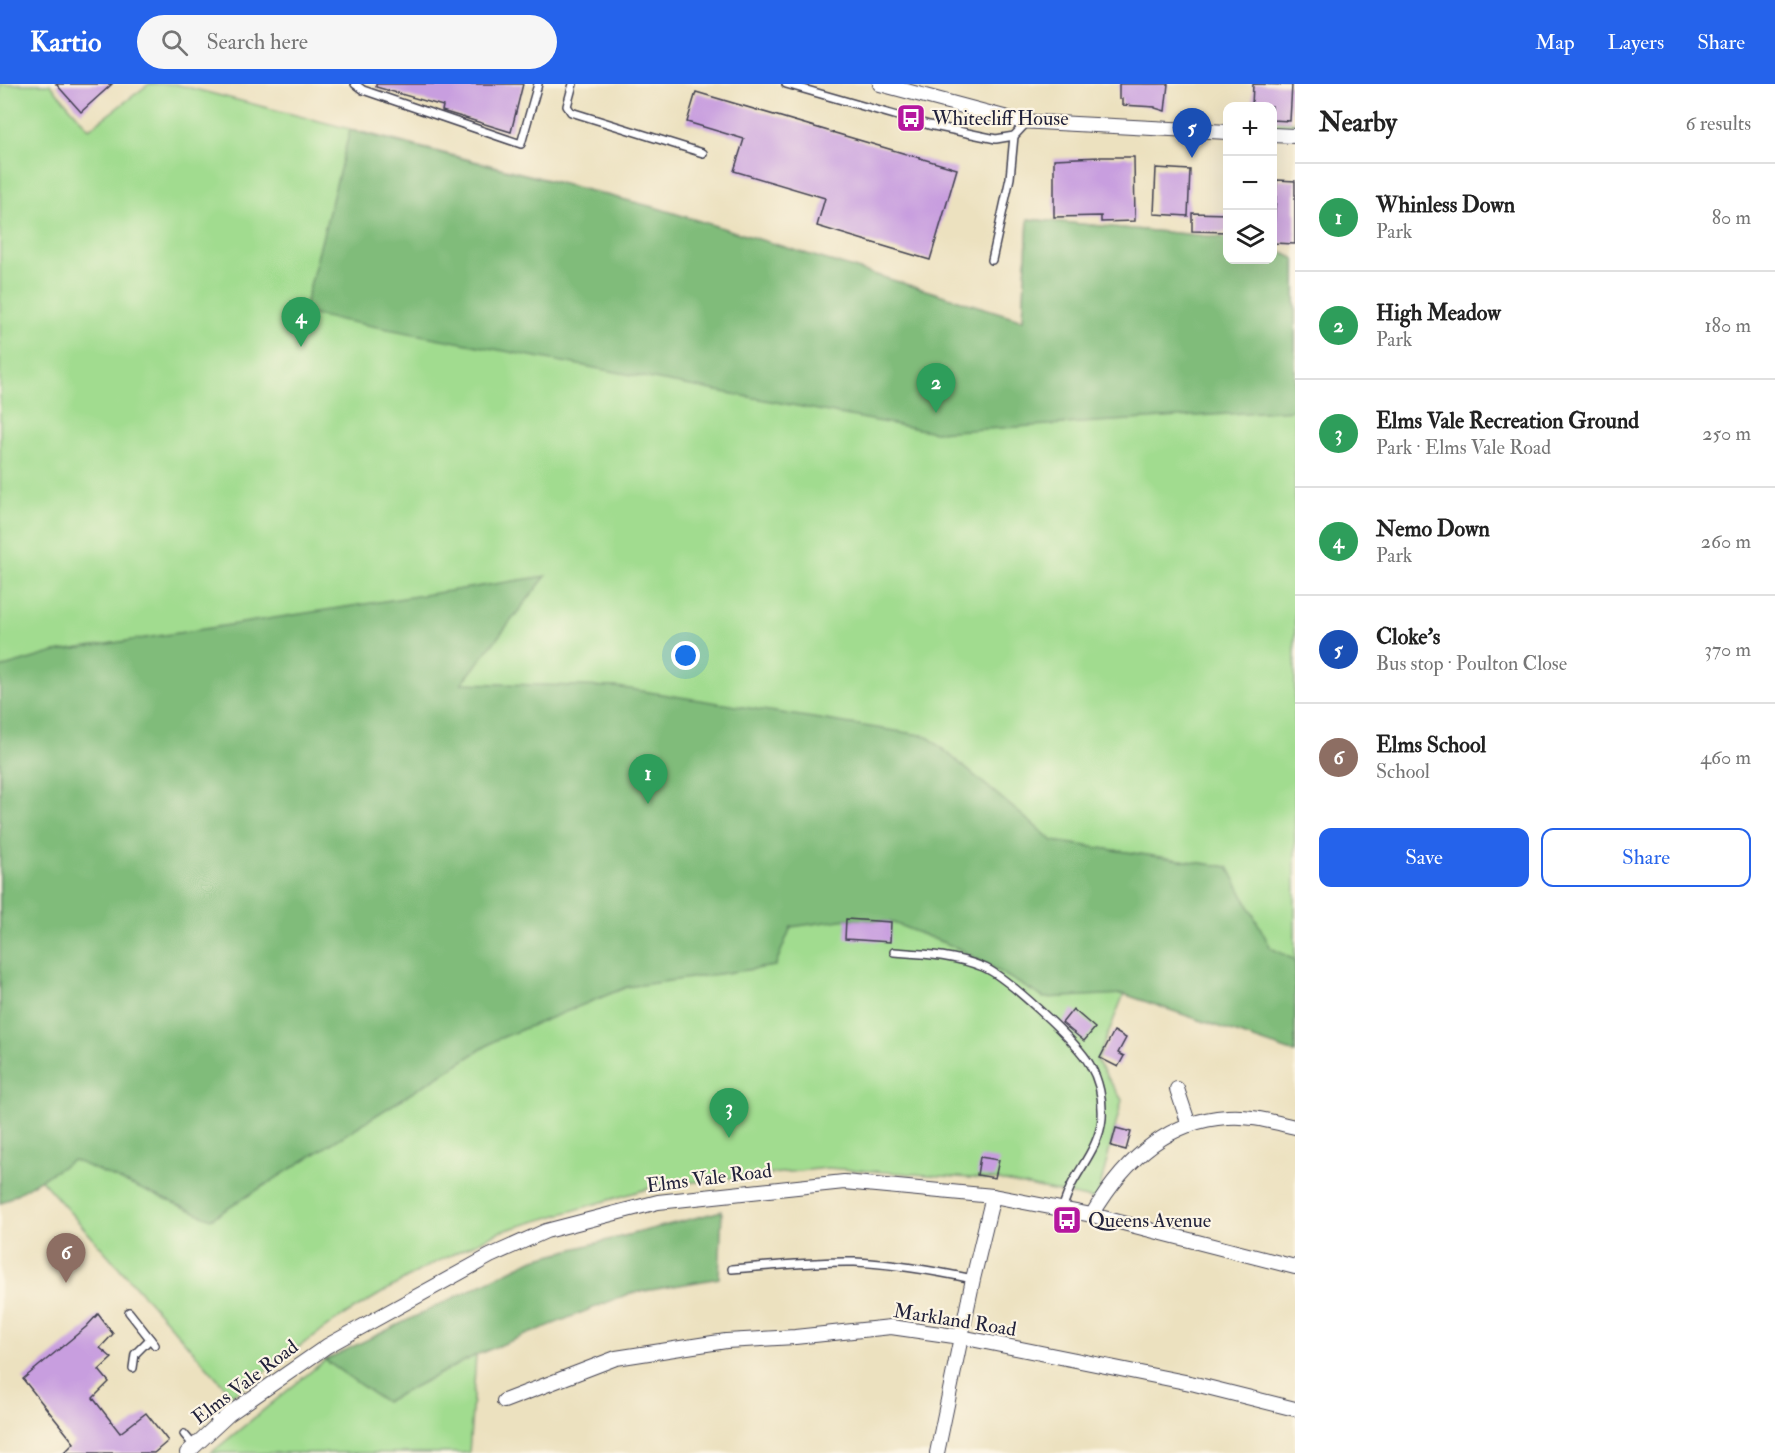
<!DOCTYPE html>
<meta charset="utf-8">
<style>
:root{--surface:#fff;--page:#f6f6f6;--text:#222;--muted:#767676;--line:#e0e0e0;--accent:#2563eb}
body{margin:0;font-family:"IM FELL Double Pica",serif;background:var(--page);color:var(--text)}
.controls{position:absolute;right:18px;top:18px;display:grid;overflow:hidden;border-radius:12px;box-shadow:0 6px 24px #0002}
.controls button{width:54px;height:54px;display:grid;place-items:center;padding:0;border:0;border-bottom:2px solid var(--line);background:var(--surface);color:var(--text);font:30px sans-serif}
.you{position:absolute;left:686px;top:572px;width:21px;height:21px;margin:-15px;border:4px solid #fff;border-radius:50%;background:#1a73e8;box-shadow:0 0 0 9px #1a73e833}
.badge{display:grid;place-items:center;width:39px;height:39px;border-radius:50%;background:var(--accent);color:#fff;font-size:20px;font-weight:700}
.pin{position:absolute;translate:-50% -50px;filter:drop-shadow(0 2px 3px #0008)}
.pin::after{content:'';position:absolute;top:32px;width:21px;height:18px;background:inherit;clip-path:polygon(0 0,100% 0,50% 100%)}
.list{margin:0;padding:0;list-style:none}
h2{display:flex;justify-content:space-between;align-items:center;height:78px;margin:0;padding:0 24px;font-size:26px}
h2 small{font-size:20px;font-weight:400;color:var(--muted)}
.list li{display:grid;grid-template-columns:39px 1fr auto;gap:18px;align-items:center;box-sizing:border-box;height:108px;padding:0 24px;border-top:2px solid var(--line)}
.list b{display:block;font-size:22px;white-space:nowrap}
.list p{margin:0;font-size:20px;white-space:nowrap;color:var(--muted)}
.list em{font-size:20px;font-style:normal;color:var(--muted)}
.actions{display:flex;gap:12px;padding:18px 24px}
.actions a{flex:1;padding:14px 0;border:2px solid var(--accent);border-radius:12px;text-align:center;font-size:21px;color:var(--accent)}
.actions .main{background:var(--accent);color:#fff}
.icon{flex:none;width:33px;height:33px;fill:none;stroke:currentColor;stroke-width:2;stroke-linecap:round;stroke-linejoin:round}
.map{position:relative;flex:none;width:1295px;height:1369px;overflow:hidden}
header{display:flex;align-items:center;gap:36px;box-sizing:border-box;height:84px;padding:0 30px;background:var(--accent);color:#fff}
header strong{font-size:28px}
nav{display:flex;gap:33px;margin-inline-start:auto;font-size:21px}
.search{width:420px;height:54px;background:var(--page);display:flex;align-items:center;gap:15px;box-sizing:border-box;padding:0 21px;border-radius:33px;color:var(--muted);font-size:22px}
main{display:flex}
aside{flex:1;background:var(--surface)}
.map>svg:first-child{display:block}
.green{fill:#a1dc8f;stroke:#627f65;stroke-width:1.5}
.forest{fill:#80bc7a;stroke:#516f5a;stroke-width:1.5}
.building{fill:#c89edf}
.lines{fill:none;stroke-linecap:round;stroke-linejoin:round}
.service-casing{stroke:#403f4f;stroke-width:10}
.minor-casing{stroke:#403f4f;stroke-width:16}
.service{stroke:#fff;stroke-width:7}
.minor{stroke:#fff;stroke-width:14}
.labels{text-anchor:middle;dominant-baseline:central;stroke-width:4.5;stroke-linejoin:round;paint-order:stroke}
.poi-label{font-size:20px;fill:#22223b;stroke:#fcf5e5;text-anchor:start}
.street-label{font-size:20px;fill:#22223b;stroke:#fcf5e5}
</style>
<header>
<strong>Kartio</strong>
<div class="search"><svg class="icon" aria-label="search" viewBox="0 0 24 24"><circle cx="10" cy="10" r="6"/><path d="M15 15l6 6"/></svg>Search here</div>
<nav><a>Map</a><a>Layers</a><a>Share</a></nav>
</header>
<main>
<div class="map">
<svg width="1295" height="1369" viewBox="0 0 1295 1369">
<rect width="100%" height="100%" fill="#fcf5e5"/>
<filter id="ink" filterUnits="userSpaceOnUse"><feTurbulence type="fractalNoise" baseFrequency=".0167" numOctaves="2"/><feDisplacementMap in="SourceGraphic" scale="12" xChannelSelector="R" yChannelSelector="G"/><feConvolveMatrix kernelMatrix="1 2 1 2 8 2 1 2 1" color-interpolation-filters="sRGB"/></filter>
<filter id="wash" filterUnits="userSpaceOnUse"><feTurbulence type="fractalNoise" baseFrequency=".008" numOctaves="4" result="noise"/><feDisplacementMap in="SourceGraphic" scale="24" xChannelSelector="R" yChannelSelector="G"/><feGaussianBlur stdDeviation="1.35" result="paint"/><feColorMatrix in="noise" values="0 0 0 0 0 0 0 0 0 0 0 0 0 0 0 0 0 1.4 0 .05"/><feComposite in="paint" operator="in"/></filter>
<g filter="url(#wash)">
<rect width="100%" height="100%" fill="#ece1bf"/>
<g class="green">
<path d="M 0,0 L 50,0 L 89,45 L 149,0 L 175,0 L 657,124 L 1023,236 L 1028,135 L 1227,154 L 1228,176 L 1272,176 L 1273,164 L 1295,175 L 1295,969 L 1124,910 L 1097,977 L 1122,1016 L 1097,1116 L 999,1096 L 827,1084 L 657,1102 L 499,1148 L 422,1185 L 335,1237 L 232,1311 L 20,1072 L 0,1087 Z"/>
<path d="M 1273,37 L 1295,38 L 1295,45 L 1273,44 Z"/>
<path d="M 476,1271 L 469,1369 L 211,1369 L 325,1276 L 385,1318 Z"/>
</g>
<g class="forest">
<path d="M 350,46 L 657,124 L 1023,236 L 1028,135 L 1227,154 L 1228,176 L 1272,176 L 1273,164 L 1295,175 L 1295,326 L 935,348 L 303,229 Z"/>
<path d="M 546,492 L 462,599 L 617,603 L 927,652 L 1053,757 L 1228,783 L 1271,864 L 1295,876 L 1295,969 L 1124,910 L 1044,914 L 962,866 L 891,838 L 848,835 L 791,843 L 775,882 L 627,903 L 496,956 L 211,1135 L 73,1076 L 0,1120 L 0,584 L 55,568 Z"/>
<path d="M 722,1127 L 719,1194 L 628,1210 L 476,1271 L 385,1318 L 325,1276 L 534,1175 Z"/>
</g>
<g id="blocks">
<g class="building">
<path d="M 56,0 L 112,0 L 81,28 Z"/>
<path d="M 376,0 L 523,0 L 511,48 L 442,27 L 443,22 L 376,3 Z"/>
<path d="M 1119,0 L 1168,0 L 1165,27 L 1155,24 L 1155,23 L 1122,21 L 1122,15 L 1119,15 Z"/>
<path d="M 1253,0 L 1292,1 L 1290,37 L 1272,36 L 1272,22 L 1252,22 Z"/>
<path d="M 696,8 L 957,85 L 930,176 L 817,142 L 825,114 L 734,87 L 744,55 L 687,38 Z"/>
<path d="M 1100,73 L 1134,73 L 1135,137 L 1101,138 L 1101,132 L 1054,133 L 1054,75 Z"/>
<path d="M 1156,84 L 1190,86 L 1188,132 L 1154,130 Z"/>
<path d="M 1277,96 L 1295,97 L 1295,160 L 1273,159 Z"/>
<path d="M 1192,129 L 1227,130 L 1227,148 L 1192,147 Z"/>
<path d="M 846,835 L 891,838 L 890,858 L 845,855 Z"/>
<path d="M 1073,925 L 1095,944 L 1084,957 L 1062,939 Z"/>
<path d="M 1114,947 L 1126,954 L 1118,969 L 1124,972 L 1118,983 L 1100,974 Z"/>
<path d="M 1116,1044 L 1131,1048 L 1126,1066 L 1111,1062 Z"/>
<path d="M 980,1073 L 999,1076 L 995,1094 L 977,1091 Z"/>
<path d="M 98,1230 L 113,1250 L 100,1264 L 112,1274 L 99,1286 L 109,1298 L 93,1314 L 120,1349 L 146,1329 L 168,1357 L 154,1369 L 64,1369 L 74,1359 L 23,1295 L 86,1243 Z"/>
</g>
</g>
</g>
<g filter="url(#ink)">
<use href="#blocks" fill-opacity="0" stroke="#403f4f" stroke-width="1.5"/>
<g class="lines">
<g class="service-casing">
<g id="service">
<path d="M 355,0 L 363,6 L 521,60 L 538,0"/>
<path d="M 573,0 L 567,22 L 571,28 L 703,69"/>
<path d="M 786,0 L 929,41 L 996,55 L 1014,52 L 1027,38"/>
<path d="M 992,176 L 1010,94 L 1014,52"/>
<path d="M 894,868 C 925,870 954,871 983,883 C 1006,892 1078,959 1090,981 C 1099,996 1103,1016 1102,1034 C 1100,1059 1084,1078 1072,1100 C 1068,1108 1065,1117 1062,1125"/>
<path d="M 732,1185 C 773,1182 814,1177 855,1178 C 895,1180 935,1187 973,1195"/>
<path d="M 129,1228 L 155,1261"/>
<path d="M 133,1284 L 135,1270 L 150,1255"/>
<path d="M 210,1330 L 219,1339"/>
<path d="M 184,1350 L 194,1362"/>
</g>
</g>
<g class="minor-casing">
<g id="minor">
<path d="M 880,0 L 1019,37 L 1228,48"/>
<path d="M 1272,51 L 1295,52"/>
<path d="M 1177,1005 L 1189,1041"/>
<path d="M 1092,1131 C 1122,1080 1164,1037 1227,1033 C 1250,1031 1273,1038 1295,1043"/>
<path d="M 504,1317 L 616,1274 L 726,1257 L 795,1253 L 891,1243 L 961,1253 L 1195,1300 L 1295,1325"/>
<path d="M 187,1369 L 229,1330 L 327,1262 L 490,1172 L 546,1147 L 658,1118 L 844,1098 L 993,1112 L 1092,1131 L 1295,1183"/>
<path d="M 937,1369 L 973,1195 L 993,1112"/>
</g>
</g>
<use href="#service" class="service"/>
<use href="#minor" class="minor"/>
</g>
</g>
<defs>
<g id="bus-square" transform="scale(1.5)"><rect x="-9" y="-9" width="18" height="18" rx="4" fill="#b5179e" stroke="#fcf5e5"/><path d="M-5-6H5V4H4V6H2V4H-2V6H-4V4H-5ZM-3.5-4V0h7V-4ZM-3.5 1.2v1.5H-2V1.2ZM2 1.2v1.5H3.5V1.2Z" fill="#fff"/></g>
</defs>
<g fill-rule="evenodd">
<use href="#bus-square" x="911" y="34"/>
<use href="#bus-square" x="1067" y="1136"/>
</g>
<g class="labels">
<g class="poi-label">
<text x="932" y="34">Whitecliff House</text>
<text x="1088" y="1136">Queens Avenue</text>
</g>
<g class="street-label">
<text transform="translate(709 1094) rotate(-7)">Elms Vale Road</text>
<text transform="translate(955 1236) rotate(9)">Markland Road</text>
<text transform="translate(245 1298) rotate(-37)">Elms Vale Road</text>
</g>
</g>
</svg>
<div class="controls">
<button>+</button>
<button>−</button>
<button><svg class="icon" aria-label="layers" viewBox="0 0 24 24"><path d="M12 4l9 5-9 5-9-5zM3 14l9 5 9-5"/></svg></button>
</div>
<div class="you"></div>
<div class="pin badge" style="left:648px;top:720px;background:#2e9e5b">1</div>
<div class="pin badge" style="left:936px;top:329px;background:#2e9e5b">2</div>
<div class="pin badge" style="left:729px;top:1054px;background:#2e9e5b">3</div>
<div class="pin badge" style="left:301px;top:263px;background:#2e9e5b">4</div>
<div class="pin badge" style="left:1192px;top:74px;background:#1a4fb4">5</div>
<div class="pin badge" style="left:66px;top:1199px;background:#8d6e63">6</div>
</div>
<aside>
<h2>Nearby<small>6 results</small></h2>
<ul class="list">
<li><span class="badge" style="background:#2e9e5b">1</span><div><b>Whinless Down</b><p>Park</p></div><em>80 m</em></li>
<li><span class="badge" style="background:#2e9e5b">2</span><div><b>High Meadow</b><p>Park</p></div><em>180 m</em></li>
<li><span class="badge" style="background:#2e9e5b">3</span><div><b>Elms Vale Recreation Ground</b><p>Park · Elms Vale Road</p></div><em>250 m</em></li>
<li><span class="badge" style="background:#2e9e5b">4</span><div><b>Nemo Down</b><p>Park</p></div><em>260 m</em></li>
<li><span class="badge" style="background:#1a4fb4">5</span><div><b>Cloke's</b><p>Bus stop · Poulton Close</p></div><em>370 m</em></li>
<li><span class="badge" style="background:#8d6e63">6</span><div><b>Elms School</b><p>School</p></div><em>460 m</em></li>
</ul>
<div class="actions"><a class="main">Save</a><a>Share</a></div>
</aside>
</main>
